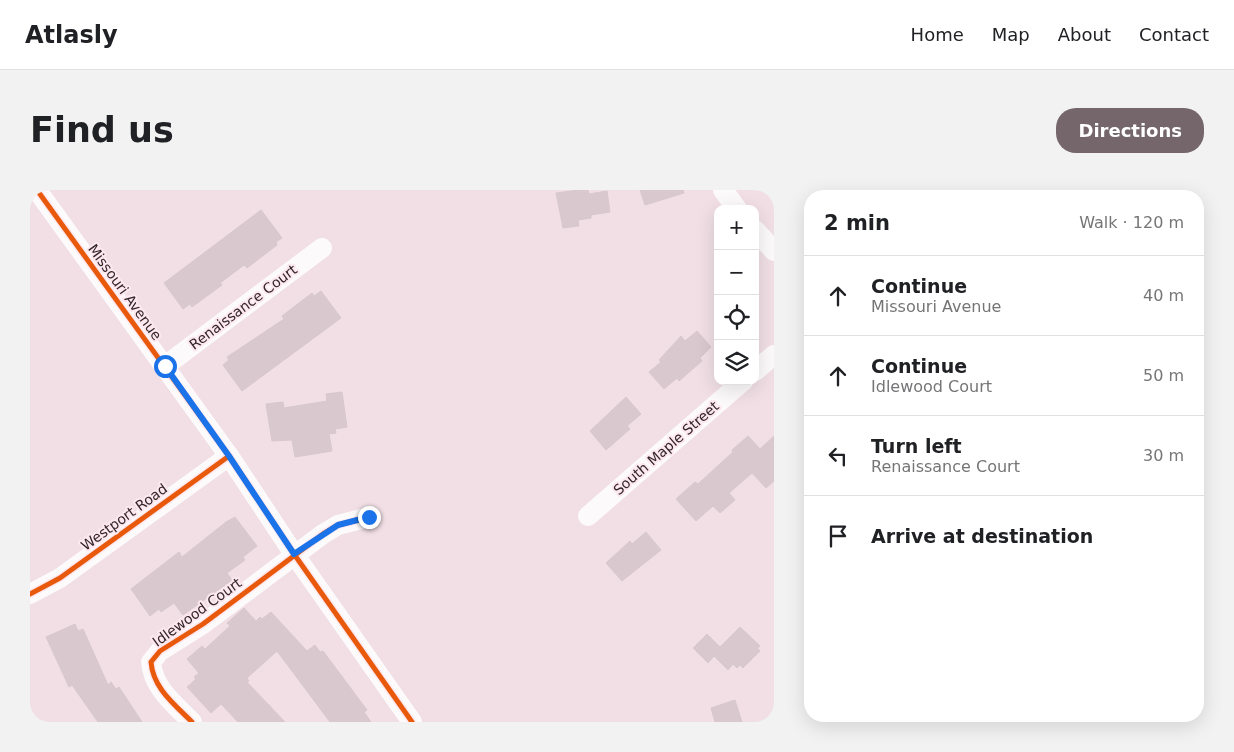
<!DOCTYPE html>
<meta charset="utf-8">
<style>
:root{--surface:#fff;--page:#f2f2f2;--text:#202124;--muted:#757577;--line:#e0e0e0;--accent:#74666b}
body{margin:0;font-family:"DejaVu Sans",sans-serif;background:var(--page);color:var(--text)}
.controls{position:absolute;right:15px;top:15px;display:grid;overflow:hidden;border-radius:10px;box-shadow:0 5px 20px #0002}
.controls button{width:45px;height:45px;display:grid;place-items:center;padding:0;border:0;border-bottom:1px solid var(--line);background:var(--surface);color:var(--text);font:25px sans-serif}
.stop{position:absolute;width:15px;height:15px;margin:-11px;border:4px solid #1a73e8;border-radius:50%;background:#fff}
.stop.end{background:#1a73e8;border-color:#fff;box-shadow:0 1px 5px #0008}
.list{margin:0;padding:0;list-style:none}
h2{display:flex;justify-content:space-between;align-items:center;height:65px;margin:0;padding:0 20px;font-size:21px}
h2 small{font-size:16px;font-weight:400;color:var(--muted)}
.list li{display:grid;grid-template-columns:32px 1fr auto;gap:15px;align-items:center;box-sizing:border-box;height:80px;padding:0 20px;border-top:1px solid var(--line)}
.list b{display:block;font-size:19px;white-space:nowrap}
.list p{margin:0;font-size:16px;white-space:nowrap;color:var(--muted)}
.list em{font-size:16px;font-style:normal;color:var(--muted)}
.icon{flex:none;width:28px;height:28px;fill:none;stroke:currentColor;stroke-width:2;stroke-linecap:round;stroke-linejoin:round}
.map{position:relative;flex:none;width:744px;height:532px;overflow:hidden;border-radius:20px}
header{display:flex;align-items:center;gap:30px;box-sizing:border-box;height:70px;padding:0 25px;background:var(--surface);border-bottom:1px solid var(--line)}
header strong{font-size:24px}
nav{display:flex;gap:28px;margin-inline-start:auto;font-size:18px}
.intro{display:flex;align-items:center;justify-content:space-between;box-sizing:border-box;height:120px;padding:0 30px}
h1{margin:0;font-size:35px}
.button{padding:12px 22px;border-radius:20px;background:var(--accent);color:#fff;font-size:18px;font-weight:700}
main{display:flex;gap:30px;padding:0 30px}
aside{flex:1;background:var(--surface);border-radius:20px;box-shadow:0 5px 20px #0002}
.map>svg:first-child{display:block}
.building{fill:#dac8cf;stroke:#d7c8cd}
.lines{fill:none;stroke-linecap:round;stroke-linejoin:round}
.street{stroke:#fdfafb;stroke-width:20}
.cycleway-casing{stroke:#fde8ef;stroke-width:8}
.cycleway{stroke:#e8590c;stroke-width:5}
.route{stroke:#1a73e8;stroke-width:6}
.labels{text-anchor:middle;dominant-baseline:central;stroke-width:4;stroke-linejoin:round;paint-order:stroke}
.street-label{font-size:14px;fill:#312529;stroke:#fde8ef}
</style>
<header>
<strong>Atlasly</strong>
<nav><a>Home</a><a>Map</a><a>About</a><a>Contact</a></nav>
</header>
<div class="intro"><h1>Find us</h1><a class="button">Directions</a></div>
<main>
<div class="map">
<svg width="744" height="532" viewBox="0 0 744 532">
<rect width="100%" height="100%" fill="#f1dfe5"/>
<g class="building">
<path d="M 548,0 L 558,0 L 559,4 L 577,1 L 580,22 L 561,25 L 561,28 L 548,30 L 549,36 L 533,38 L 526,3 Z"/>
<path d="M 610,0 L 653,0 L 654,3 L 615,15 Z"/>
<path d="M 231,20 L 252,48 L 246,52 L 247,55 L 217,78 L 214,75 L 190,93 L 192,95 L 162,117 L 160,114 L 153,119 L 134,93 Z"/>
<path d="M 291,101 L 311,128 L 212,201 L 193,175 L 199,170 L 197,167 L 254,129 L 252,126 L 282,103 L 284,106 Z"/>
<path d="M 667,141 L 681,157 L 670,168 L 672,171 L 649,191 L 647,188 L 634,199 L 619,182 L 631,172 L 629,170 L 651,146 L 655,151 Z"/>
<path d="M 312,202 L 317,237 L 305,239 L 306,243 L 299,244 L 302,261 L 265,267 L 262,250 L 242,251 L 236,214 L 253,212 L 254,218 L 297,211 L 296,204 Z"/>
<path d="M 596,207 L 611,224 L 597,236 L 600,239 L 576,260 L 560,241 Z"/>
<path d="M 718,246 L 730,259 L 744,246 L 744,291 L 736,298 L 722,283 L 699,303 L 705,310 L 690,323 L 683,316 L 666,331 L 646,309 L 665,292 L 668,294 L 703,262 L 702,260 Z"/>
<path d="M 205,327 L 227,356 L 213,367 L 215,370 L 197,383 L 202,390 L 153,425 L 144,413 L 131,422 L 129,419 L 120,426 L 101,399 L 149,362 L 152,367 L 196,332 Z"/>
<path d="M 616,342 L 631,360 L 592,391 L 576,373 L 600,351 L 602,354 Z"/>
<path d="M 214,418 L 226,431 L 230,427 L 232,429 L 241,422 L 277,461 L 285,455 L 290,462 L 293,461 L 337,520 L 334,522 L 341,532 L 300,532 L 247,461 L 217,488 L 219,491 L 217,492 L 255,532 L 208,532 L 191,514 L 181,523 L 157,497 L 166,489 L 164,487 L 169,483 L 157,469 L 172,456 L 175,459 L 200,436 L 197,433 Z"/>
<path d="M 45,434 L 48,441 L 53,439 L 78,495 L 81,492 L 86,499 L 89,497 L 112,532 L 68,532 L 42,495 L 39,497 L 16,447 Z"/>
<path d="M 710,437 L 730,456 L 727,458 L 730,461 L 713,478 L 710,475 L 707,478 L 703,474 L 698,480 L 684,466 L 678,473 L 663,458 L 677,444 L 690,457 Z"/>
<path d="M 705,510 L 712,532 L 685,532 L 681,518 Z"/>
</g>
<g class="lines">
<g class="street">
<path d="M 7,0 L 199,266 L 264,364 L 382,532"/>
<path d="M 693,0 L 707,19"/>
<path d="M 725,40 L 744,61"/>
<path d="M 135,176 L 292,58"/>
<path d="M 725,181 L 744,165"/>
<path d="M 558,326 L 713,191"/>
<path d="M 0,404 L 30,388 L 199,266"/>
<path d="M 162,532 C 144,514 123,498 121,472 L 130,461 L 173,434 L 293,344 L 308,335 L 339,327"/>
</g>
<g class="cycleway-casing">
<g id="cycleway">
<path d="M 7,0 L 199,266 L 264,364 L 382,532"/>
<path d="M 0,404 L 30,388 L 199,266"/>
<path d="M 162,532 C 144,514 123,498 121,472 L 130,461 L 173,434 L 293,344 L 308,335 L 339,327"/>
</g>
</g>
<use href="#cycleway" class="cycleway"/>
</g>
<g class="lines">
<path class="route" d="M 135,176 L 199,266 L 264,364 L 308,335 L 339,327"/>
</g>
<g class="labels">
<g class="street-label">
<text transform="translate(95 102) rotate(54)">Missouri Avenue</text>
<text transform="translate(213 117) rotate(-37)">Renaissance Court</text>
<text transform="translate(636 258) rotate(-41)">South Maple Street</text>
<text transform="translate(94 327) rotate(-36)">Westport Road</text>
<text transform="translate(167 422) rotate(-36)">Idlewood Court</text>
</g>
</g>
</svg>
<div class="controls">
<button>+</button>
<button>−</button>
<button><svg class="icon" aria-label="locate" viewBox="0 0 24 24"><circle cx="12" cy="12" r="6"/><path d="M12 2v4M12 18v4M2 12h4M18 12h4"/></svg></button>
<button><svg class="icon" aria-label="layers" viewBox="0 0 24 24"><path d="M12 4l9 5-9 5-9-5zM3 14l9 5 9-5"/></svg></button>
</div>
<div class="stop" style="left:135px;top:176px"></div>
<div class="stop end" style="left:339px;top:327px"></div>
</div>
<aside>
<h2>2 min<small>Walk · 120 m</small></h2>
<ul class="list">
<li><svg class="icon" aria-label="ahead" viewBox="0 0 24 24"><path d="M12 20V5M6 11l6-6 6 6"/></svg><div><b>Continue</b><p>Missouri Avenue</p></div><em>40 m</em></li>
<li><svg class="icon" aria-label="ahead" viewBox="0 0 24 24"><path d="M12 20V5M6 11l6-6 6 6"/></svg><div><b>Continue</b><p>Idlewood Court</p></div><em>50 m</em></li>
<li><svg class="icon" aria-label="left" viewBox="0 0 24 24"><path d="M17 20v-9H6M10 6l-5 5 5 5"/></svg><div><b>Turn left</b><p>Renaissance Court</p></div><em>30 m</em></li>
<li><svg class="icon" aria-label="arrive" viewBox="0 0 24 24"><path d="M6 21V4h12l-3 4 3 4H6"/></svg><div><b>Arrive at destination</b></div></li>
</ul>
</aside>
</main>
